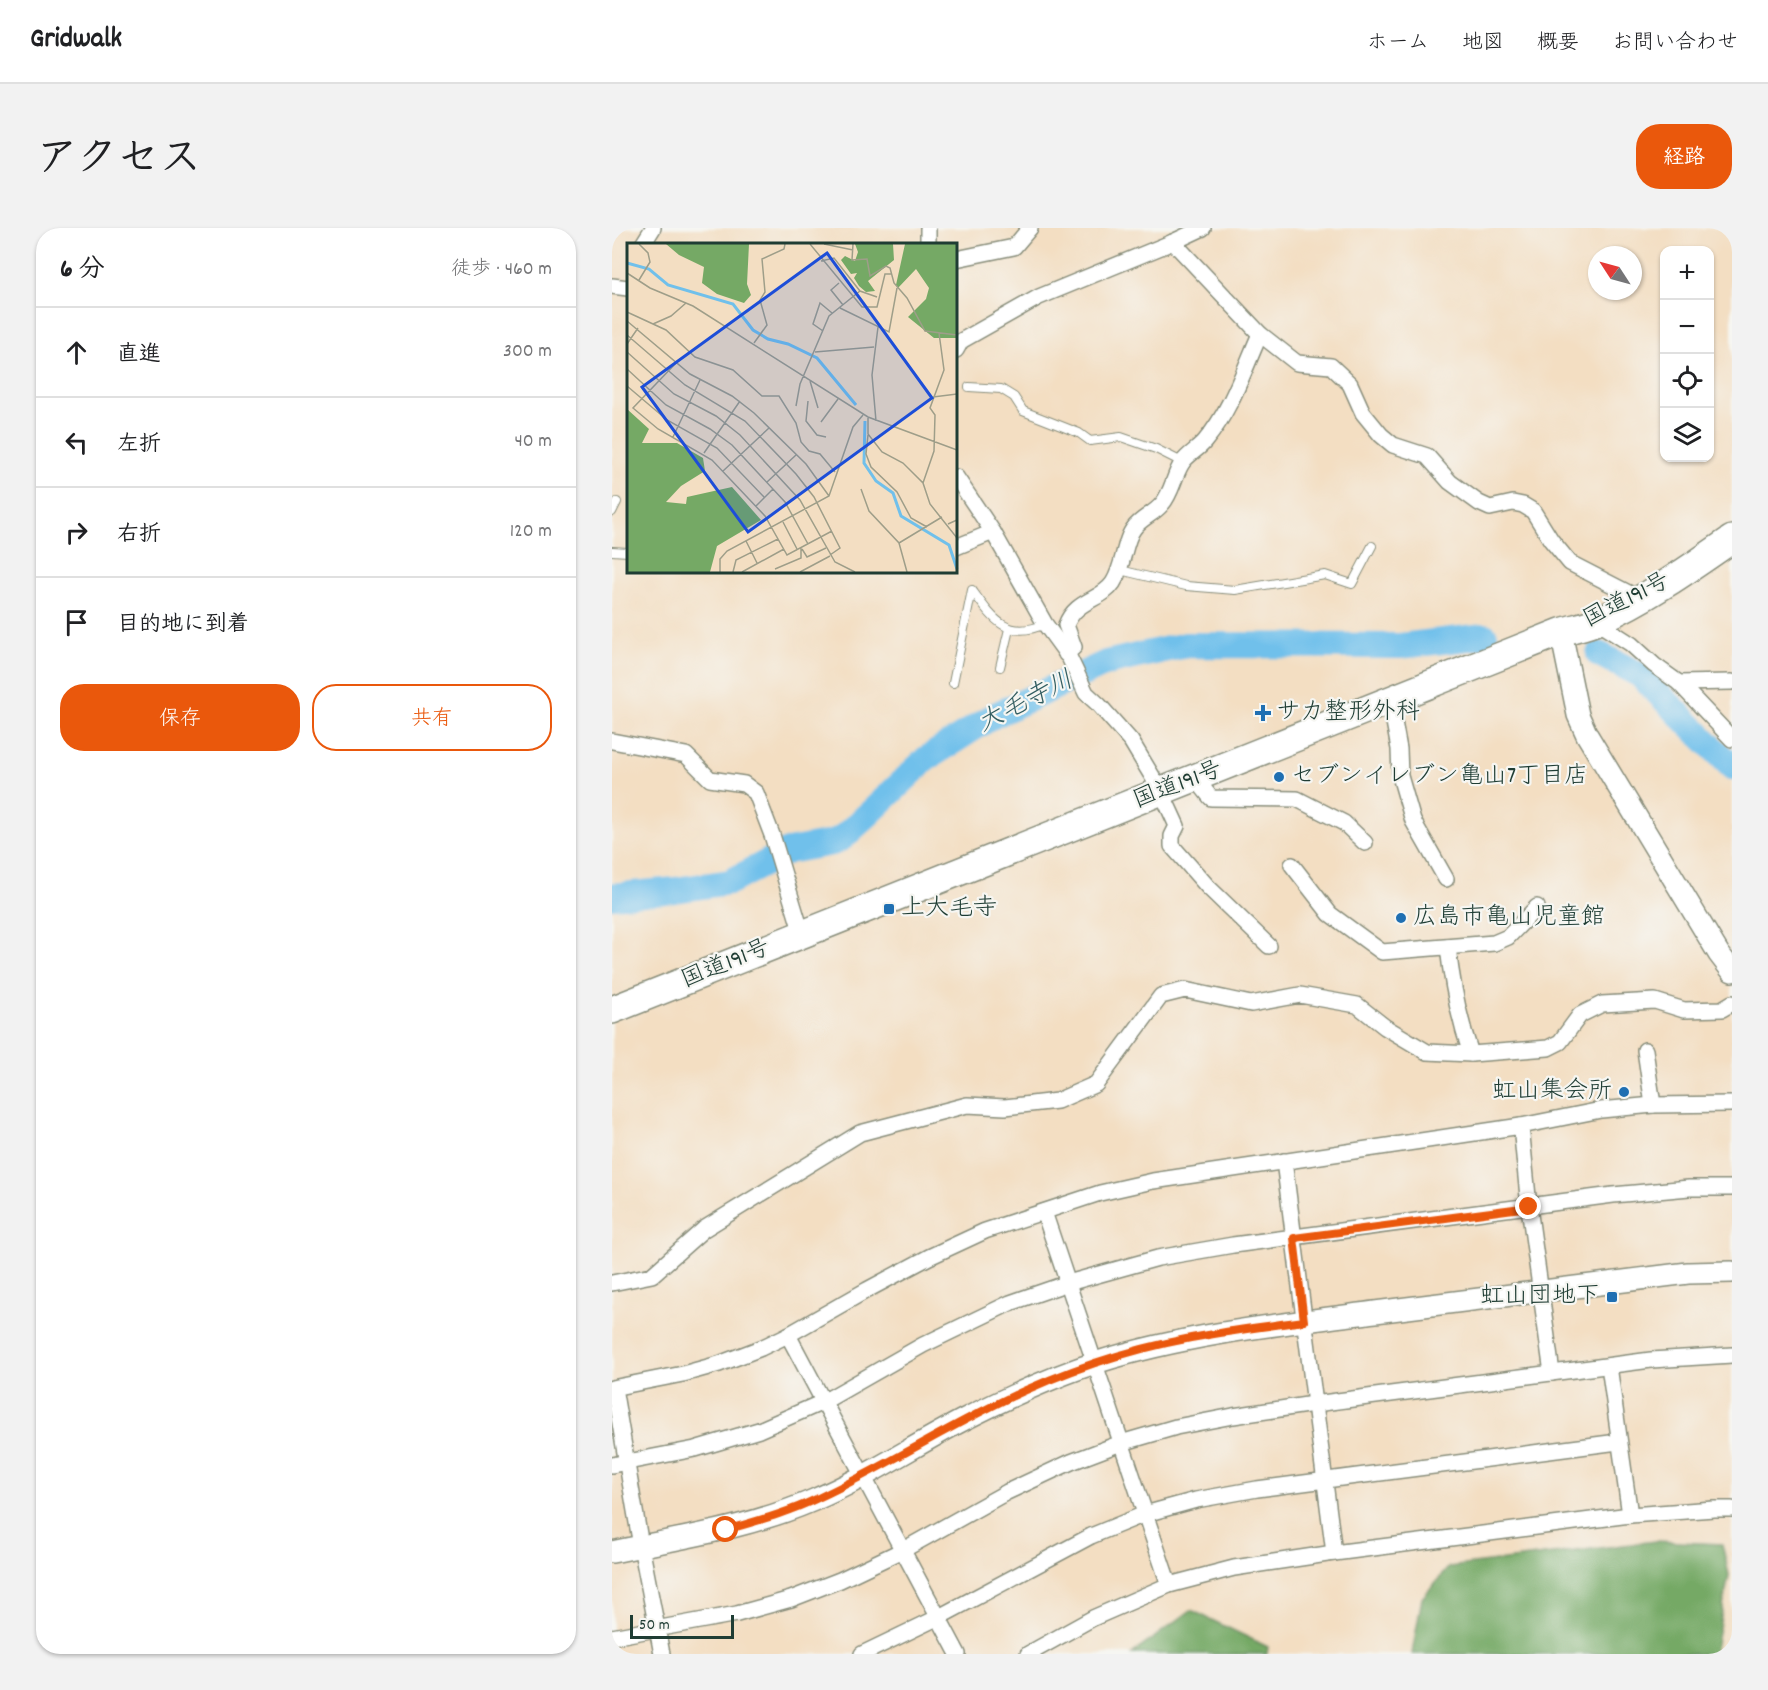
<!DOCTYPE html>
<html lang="ja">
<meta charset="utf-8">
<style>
:root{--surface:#fff;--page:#f2f2f2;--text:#202124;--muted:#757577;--line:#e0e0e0;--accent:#ea580c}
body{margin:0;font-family:Dekko,"Klee One",sans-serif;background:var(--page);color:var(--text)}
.controls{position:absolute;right:18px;top:18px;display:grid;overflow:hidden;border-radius:12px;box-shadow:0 2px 4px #0004}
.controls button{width:54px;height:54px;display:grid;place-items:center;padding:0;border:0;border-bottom:2px solid var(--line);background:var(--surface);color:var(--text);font:30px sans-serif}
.compass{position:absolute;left:976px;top:18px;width:54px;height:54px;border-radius:50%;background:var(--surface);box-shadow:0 2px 4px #0004;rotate:306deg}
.scale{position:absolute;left:18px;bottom:15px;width:104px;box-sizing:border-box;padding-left:6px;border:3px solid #1f3d34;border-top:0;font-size:16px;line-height:21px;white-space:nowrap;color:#1f3d34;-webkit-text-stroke:4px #f6f6f2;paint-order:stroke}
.stop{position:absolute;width:18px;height:18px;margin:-14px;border:4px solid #ea580c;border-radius:50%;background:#fff}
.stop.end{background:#ea580c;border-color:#fff;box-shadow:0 2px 6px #0008}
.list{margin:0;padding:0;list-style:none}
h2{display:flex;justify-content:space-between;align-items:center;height:78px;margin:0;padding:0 24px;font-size:26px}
h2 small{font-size:20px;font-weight:400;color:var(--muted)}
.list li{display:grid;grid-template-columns:39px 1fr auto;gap:18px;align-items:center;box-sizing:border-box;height:90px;padding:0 24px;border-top:2px solid var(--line)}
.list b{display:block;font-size:22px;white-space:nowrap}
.list em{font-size:20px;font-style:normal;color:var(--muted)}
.actions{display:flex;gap:12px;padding:18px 24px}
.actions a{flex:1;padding:14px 0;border:2px solid var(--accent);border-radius:24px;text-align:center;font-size:21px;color:var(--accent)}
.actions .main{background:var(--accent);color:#fff}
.icon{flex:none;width:33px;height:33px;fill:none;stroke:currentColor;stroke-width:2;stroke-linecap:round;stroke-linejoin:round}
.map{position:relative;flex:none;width:1120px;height:1426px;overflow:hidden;border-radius:24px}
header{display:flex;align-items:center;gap:36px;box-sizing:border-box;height:84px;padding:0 30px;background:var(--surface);border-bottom:2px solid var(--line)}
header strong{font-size:28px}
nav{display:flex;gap:33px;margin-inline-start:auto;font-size:21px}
.intro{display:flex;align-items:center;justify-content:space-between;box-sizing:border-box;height:144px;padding:0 36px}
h1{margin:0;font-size:42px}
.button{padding:15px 27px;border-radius:24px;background:var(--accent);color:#fff;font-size:21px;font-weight:700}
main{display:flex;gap:36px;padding:0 36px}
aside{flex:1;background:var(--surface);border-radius:24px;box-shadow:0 2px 4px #0004}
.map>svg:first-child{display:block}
.forest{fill:#75a965;stroke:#4a734c;stroke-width:1.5}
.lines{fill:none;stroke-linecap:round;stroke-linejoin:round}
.river{stroke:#70c0eb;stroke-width:26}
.lane-casing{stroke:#898e7b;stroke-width:10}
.street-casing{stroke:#898e7b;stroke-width:18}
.secondary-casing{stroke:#898e7b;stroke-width:24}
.highway-casing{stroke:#898e7b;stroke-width:30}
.lane{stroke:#fff;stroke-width:8}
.street{stroke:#fff;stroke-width:15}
.secondary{stroke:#fff;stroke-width:21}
.highway{stroke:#fff;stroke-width:27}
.route{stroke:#ea580c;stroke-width:8}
.poi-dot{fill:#1f6fb2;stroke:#f6f6f2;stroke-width:2}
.labels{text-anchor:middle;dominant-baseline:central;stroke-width:4.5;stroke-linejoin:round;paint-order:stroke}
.street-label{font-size:24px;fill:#1f3d34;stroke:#f6f6f2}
.poi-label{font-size:24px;fill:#1f3d34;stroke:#f6f6f2;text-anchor:start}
.water-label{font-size:26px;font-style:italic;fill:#335e62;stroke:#f6f6f2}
.inset-river{fill:none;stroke:#70c0eb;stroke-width:3}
.inset-road{fill:none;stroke:#9e9e89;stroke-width:1.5}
.view{fill:#1d4ed8;fill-opacity:0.15;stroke:#1d4ed8;stroke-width:3}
.inset-edge{fill:none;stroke:#1f3d34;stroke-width:3}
</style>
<header>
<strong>Gridwalk</strong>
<nav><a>ホーム</a><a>地図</a><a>概要</a><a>お問い合わせ</a></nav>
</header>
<div class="intro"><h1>アクセス</h1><a class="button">経路</a></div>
<main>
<aside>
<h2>6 分<small>徒歩 · 460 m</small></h2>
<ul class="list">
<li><svg class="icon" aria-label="ahead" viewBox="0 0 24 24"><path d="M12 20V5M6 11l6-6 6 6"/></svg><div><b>直進</b></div><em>300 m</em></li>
<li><svg class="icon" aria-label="left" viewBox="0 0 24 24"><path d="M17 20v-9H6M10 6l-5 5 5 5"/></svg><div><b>左折</b></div><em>40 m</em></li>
<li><svg class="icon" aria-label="right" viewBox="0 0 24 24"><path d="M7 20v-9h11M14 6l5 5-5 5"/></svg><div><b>右折</b></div><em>120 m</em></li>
<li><svg class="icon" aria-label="arrive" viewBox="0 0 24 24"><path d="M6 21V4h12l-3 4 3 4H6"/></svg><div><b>目的地に到着</b></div></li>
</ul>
<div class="actions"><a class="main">保存</a><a>共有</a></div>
</aside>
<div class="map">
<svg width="1120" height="1426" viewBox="0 0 1120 1426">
<rect width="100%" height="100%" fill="#f6f6f2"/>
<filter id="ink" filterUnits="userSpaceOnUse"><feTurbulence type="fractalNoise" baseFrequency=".0167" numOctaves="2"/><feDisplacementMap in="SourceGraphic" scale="12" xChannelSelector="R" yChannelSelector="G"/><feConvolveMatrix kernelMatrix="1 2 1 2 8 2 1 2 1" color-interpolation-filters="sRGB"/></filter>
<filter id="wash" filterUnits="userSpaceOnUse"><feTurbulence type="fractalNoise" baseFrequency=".008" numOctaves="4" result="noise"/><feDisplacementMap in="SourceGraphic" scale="24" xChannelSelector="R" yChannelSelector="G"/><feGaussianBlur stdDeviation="1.35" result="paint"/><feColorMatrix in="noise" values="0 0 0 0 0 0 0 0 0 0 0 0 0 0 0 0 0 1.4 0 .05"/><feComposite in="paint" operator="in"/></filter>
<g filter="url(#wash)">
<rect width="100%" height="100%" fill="#f3dec2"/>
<g class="forest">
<path d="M 1043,1313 L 1110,1316 L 1117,1347 L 1102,1426 L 800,1426 L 810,1370 L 837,1339 Z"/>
<path d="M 579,1382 L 656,1419 L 655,1426 L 520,1426 Z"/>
</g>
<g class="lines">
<g class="river">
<path d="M 987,426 L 1028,447 L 1120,539"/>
<path d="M 0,668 L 63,662 L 118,654 L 176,623 L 220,615 L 230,610 L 260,583 L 314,531 L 381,488 L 494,435 L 574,417 L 788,418 L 873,408"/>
</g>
</g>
</g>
<g filter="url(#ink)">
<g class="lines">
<g class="lane-casing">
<g id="lane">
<path d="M 357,159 L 389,161 L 402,169 L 411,183 L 467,205 L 478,213 L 509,209 L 544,221 L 570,234"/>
<path d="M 0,284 L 5,274"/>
<path d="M 0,323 L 16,324"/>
<path d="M 508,342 L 574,358 L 623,362 L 713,347 L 740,356 L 760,318"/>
<path d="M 388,439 L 397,401"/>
<path d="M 341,455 L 360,362 C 381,391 395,413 433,396"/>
</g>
</g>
<g class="street-casing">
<g id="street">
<path d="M 316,0 L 316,16"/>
<path d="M 561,14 L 648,106 L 685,135 L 719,138 L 738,156 L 751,185 L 769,207 L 781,217 L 815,228 L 838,254 L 867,275 L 878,280 L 901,275 L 911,277 L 921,283 L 939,312 L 958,335 L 1028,371"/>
<path d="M 31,16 L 41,0"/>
<path d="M 344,31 L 402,19 L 418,0"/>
<path d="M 0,58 L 16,60"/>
<path d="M 344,122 L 349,113 L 427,69 L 561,14 L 591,0"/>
<path d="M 344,249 L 381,304 L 433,396 L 457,429 L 474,465 L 487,477 L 519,513 L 549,563 L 565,598 L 560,608 L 560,618 L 596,659 L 657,718"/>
<path d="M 344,319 L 381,304"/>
<path d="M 983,393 L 1019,416 L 1042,437 L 1067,455 L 1120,454"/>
<path d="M 454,426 L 462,419 L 454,397 C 464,371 489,373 501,355 C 512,338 512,312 522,300 C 529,290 542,286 550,276 C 560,265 562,247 570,235 C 576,226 587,221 593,213 C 619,182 632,142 648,106"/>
<path d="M 1067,455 L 1120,511"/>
<path d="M 778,472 L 787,521 L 788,548 L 801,593 L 834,651"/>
<path d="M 0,513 L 74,527 L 98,551 L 132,556 L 144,565 L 160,607 L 190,706"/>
<path d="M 584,551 L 599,570 L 685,571 L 732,595 L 753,615"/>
<path d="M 680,637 L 718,686 L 770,724 L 882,715 L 896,709 L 925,679"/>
<path d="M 836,719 C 840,756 847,791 859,826"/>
<path d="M 1033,822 L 1041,877"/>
<path d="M 909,898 L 917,979 L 940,1145"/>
<path d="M 672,933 L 722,1325"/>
<path d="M 432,984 L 557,1357"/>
<path d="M 0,1055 L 40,1047 L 92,1001 L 248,905 L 355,877 L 393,879 L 445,873 L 484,856 L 549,768 L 573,762 L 639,776 L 688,767 L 745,777 L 773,799 L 815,824 L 859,826 L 936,820 L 948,814 L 968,787 L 990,776 L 1043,773 L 1072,782 L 1110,781 L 1120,775"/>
<path d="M 176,1107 L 346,1426"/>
<path d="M 997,1138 L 1018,1287"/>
<path d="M 0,1160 L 71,1146 L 107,1136 L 149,1120 L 176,1107 L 255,1062 L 317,1029 L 373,1003 L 488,965 L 541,953 L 909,898 L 989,882 L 1041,877 L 1120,876"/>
<path d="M 2,1160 L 29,1318 L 50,1426"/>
<path d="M 0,1237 L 83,1221 L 147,1202 L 211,1174 L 311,1117 L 398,1075 L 456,1055 L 546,1030 L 621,1017 L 1001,967 L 1077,960 L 1120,960"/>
<path d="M 0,1409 L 125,1386 L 179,1371 L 228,1352 L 291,1322 L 395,1264 L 459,1234 L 509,1215 L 564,1199 L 621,1188 L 695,1177 L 1039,1132 L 1120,1127"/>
<path d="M 250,1426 L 327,1389 L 479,1308 L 533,1286 L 584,1272 L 645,1261 L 1006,1214"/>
<path d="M 416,1426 L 481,1390 L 557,1357 L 622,1340 L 722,1325 L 1018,1287 L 1102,1281 L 1120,1281"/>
</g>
</g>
<g class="secondary-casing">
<g id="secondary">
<path d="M 949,404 L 966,487 L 975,507 L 1107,726 L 1120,743"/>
<path d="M 0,1324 C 68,1310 137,1300 202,1272 C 254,1250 301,1218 351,1192 C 394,1170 439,1149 486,1134 C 576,1106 669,1096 763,1084 C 867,1071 972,1058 1076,1045 L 1120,1044"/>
</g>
</g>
<g class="highway-casing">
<path id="highway" d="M 0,782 L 949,404 C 961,400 974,398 985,393 C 1033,372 1077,341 1120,311"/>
</g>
<use href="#lane" class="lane"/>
<use href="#street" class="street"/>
<use href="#secondary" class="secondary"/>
<use href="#highway" class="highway"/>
</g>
</g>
<g class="lines" filter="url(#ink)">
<path class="route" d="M 114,1302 C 144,1293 175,1285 204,1271 C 276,1238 342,1194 414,1162 C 474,1135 538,1116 602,1106 C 632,1101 662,1097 692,1093 L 682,1010 L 917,979"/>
</g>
<g class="poi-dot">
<path d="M648 476h6v6h6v6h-6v6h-6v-6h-6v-6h6z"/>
<circle cx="667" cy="549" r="6"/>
<rect x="271" y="675" width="12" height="12" rx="3"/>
<circle cx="789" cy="690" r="6"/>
<circle cx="1012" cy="864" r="6"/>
<rect x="994" y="1063" width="12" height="12" rx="3"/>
</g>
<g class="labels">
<g class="street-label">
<text transform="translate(1015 373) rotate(-27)">国道191号</text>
<text transform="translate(566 558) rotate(-21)">国道191号</text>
<text transform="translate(114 737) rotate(-22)">国道191号</text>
</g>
<g class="poi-label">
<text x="664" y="485">サカ整形外科</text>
<text x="679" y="549">セブンイレブン亀山7丁目店</text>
<text x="289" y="681">上大毛寺</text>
<text x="801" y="690">広島市亀山児童館</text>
<text x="1000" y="864" text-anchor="end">虹山集会所</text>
<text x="988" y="1069" text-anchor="end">虹山団地下</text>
</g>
<g class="water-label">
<text transform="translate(414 475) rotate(-27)">大毛寺川</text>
</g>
</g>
<g transform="translate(15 15)">
<rect width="330" height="330" fill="#f3dec2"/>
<path d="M 39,1 L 122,1 L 120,41 L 124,52 L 117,60 L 90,51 L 75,40 L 77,24 L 52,12 ZM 228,1 L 266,1 L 267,17 L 241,38 L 248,48 L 239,49 L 232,43 L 227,35 L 230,30 L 224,31 L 214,17 L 218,13 L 228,18 L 231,9 ZM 278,1 L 330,1 L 330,95 L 307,95 L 281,74 L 299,56 L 302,45 L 289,26 L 271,45 L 269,42 ZM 0,166 L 22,186 L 15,200 L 50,200 L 76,215 L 78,228 L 54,243 L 39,259 L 59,261 L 60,254 L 105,244 L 134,277 L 90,303 L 83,329 L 0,329 Z" fill="#75a965"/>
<path class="inset-river" d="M 0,20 L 22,26 L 41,42 L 106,61 L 126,87 L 141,96 L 161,101 L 190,115 L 229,162M 238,178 L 237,220 L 249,238 L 266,250 L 274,273 L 322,302 L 330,326"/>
<path class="inset-road" d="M 12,1 L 21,10 L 23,19 L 12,37M 183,1 L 235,64 L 250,64 L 258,31 L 265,31M 197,1 L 226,7M 226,1 L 225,17 L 240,16 L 243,33 L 259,23 L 263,25 L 267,40 L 280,55 L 298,88 L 330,92M 194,18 L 207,15 L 233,48 L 250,54M 0,30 L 23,45 L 66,63 L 241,174 L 330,207M 212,40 L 204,47 L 216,62M 213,65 L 262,89 L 270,45M 0,69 L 39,87 L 68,114 L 106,127 L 135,153 L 152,153 L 169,180 L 174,199 L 182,208 L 193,211 L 208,229M 0,78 L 63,131 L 105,153 L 127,170 L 179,221 L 202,253M 26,81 L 44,73 L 59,60M 196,88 L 186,81 L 193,60 L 205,70M 0,92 L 58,142 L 118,178 L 169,231 L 187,254 L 213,305 L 203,312M 127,100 L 140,82 L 133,57 L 138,49 L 135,16 L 157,6 L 158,1M 0,101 L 11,85M 0,109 L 47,151 L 89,173 L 113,192 L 173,257 L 208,319 L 228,329M 188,109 L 247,104M 50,119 L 6,165 L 31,186 L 85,217 L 138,273 L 160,312 L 205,288M 0,126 L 39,162 L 83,186 L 105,202 L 158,259 L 181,301M 183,138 L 191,165M 0,143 L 40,177 L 90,205 L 137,254M 306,154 L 330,151M 181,158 L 179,178 L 190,192 L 199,194M 169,163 L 173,141 L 202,73 L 233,48M 241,175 L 241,191 L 255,209 L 276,220 L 296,240 L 303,261 L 330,295M 249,178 L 245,132 L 251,84M 194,179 L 211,156M 241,192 L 239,211 L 244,224 L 270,249 L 284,275 L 300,284M 46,194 L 73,137M 77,210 L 113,158M 96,228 L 142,185M 140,239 L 169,212M 296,240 L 307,208 L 308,172 L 303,165 L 317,127 L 312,90M 234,246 L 242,268 L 272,300 L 280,329M 129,263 L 146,246M 156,279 L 170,306M 321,281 L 330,277 L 330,268M 119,298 L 130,320M 272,300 L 315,274M 175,306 L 180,314 L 199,305M 148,326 L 174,315 L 174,304M 93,329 L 93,316 L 100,308 L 202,253 L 226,184 L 236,172M 106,329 L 109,317 L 151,296M 115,329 L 157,306M 173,329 L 203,313"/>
<path class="view" d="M 200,10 L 305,155 L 121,289 L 15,144 Z"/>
<rect width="330" height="330" class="inset-edge"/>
</g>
</svg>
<div class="controls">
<button>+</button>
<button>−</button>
<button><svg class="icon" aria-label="locate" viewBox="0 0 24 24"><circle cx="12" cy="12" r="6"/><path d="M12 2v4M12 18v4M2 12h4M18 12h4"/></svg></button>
<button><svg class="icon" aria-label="layers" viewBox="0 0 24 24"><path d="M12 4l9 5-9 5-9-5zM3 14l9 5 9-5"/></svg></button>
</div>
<svg class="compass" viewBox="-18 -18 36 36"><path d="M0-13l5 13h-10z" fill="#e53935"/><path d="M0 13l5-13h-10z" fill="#757577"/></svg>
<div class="scale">50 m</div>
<div class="stop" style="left:114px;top:1302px"></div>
<div class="stop end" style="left:917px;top:979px"></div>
</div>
</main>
